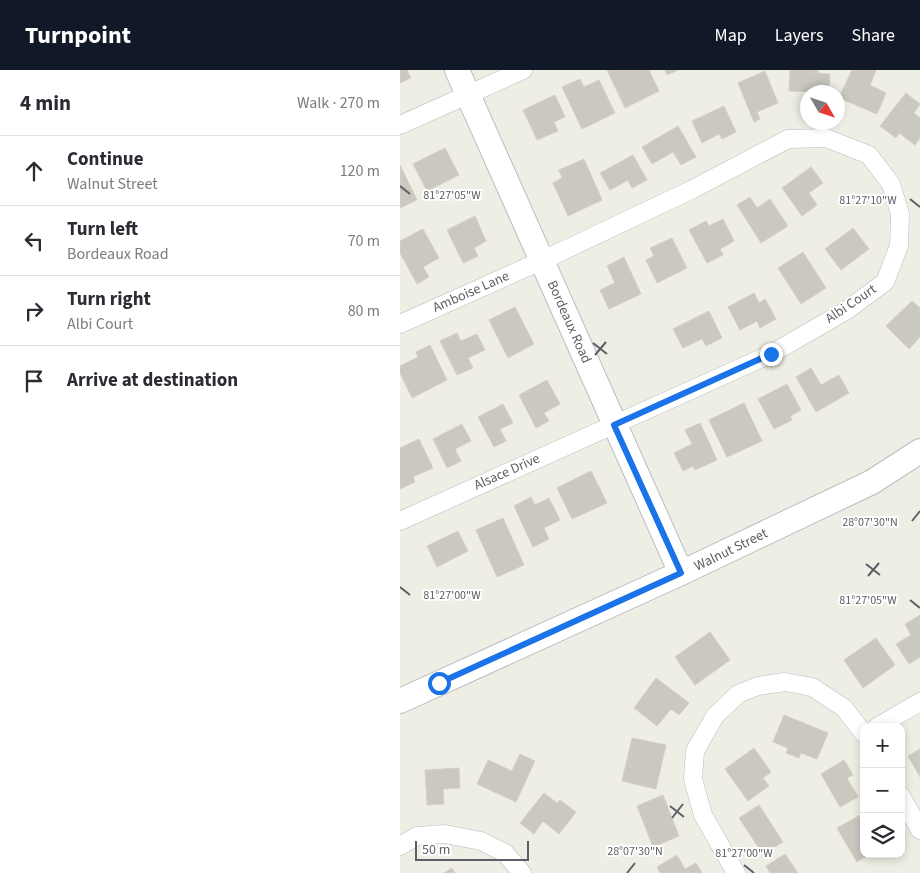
<!DOCTYPE html>
<meta charset="utf-8">
<style>
:root{--surface:#fff;--page:#f7f7f7;--text:#2b2b33;--muted:#7c7c81;--line:#e1e1e2;--accent:#111827}
body{margin:0;font-family:"Source Sans 3",sans-serif;background:var(--page);color:var(--text)}
.controls{position:absolute;right:15px;bottom:15px;display:grid;overflow:hidden;border-radius:10px;box-shadow:0 2px 8px #0003}
.controls button{width:45px;height:45px;display:grid;place-items:center;padding:0;border:0;border-bottom:1px solid var(--line);background:var(--surface);color:var(--text);font:25px sans-serif}
.compass{position:absolute;left:400px;top:15px;width:45px;height:45px;border-radius:50%;background:var(--surface);box-shadow:0 2px 8px #0003;rotate:129deg}
.scale{position:absolute;left:15px;bottom:12px;width:114px;box-sizing:border-box;padding-left:5px;border:2px solid #5c5f65;border-top:0;font-size:14px;line-height:18px;white-space:nowrap;color:#5c5f65;-webkit-text-stroke:4px #fff;paint-order:stroke}
.stop{position:absolute;width:15px;height:15px;margin:-11px;border:4px solid #1a73e8;border-radius:50%;background:#fff}
.stop.end{background:#1a73e8;border-color:#fff;box-shadow:0 1px 5px #0008}
.list{margin:0;padding:0;list-style:none}
h2{display:flex;justify-content:space-between;align-items:center;height:65px;margin:0;padding:0 20px;font-size:21px}
h2 small{font-size:16px;font-weight:400;color:var(--muted)}
.list li{display:grid;grid-template-columns:32px 1fr auto;gap:15px;align-items:center;box-sizing:border-box;height:70px;padding:0 20px;border-top:1px solid var(--line)}
.list b{display:block;font-size:19px;white-space:nowrap}
.list p{margin:0;font-size:16px;white-space:nowrap;color:var(--muted)}
.list em{font-size:16px;font-style:normal;color:var(--muted)}
.icon{flex:none;width:28px;height:28px;fill:none;stroke:currentColor;stroke-width:2;stroke-linecap:round;stroke-linejoin:round}
.map{position:relative;flex:none;width:520px;height:803px;overflow:hidden}
header{display:flex;align-items:center;gap:30px;box-sizing:border-box;height:70px;padding:0 25px;background:var(--accent);color:#fff}
header strong{font-size:24px}
nav{display:flex;gap:28px;margin-inline-start:auto;font-size:18px}
main{display:flex}
aside{flex:1;background:var(--surface)}
.map>svg:first-child{display:block}
.building{fill:#cac8c1;stroke:#d4d1c2}
.lines{fill:none;stroke-linecap:round;stroke-linejoin:round}
.street-casing{stroke:#b9bbc1;stroke-width:19}
.secondary-casing{stroke:#babcc3;stroke-width:26}
.street{stroke:#fff;stroke-width:18}
.secondary{stroke:#fff;stroke-width:24}
.route{stroke:#1a73e8;stroke-width:6}
.ticks{fill:none;stroke:#5c5f65;stroke-width:2}
.labels{text-anchor:middle;dominant-baseline:central;stroke-width:4;stroke-linejoin:round;paint-order:stroke}
.street-label{font-size:14px;fill:#5c5f65;stroke:#fff}
.ticks-label{font-size:12px;text-anchor:middle;fill:#5c5f65;stroke:#fff;stroke-width:4;stroke-linejoin:round;paint-order:stroke}
</style>
<header>
<strong>Turnpoint</strong>
<nav><a>Map</a><a>Layers</a><a>Share</a></nav>
</header>
<main>
<aside>
<h2>4 min<small>Walk · 270 m</small></h2>
<ul class="list">
<li><svg class="icon" aria-label="ahead" viewBox="0 0 24 24"><path d="M12 20V5M6 11l6-6 6 6"/></svg><div><b>Continue</b><p>Walnut Street</p></div><em>120 m</em></li>
<li><svg class="icon" aria-label="left" viewBox="0 0 24 24"><path d="M17 20v-9H6M10 6l-5 5 5 5"/></svg><div><b>Turn left</b><p>Bordeaux Road</p></div><em>70 m</em></li>
<li><svg class="icon" aria-label="right" viewBox="0 0 24 24"><path d="M7 20v-9h11M14 6l5 5-5 5"/></svg><div><b>Turn right</b><p>Albi Court</p></div><em>80 m</em></li>
<li><svg class="icon" aria-label="arrive" viewBox="0 0 24 24"><path d="M6 21V4h12l-3 4 3 4H6"/></svg><div><b>Arrive at destination</b></div></li>
</ul>
</aside>
<div class="map">
<svg width="520" height="803" viewBox="0 0 520 803">
<rect width="100%" height="100%" fill="#efeee4"/>
<g class="building">
<path d="M 0,0 L 7,0 L 11,8 L 0,13 Z"/>
<path d="M 207,0 L 249,0 L 259,21 L 225,38 Z"/>
<path d="M 265,0 L 278,0 L 267,5 Z"/>
<path d="M 390,0 L 418,0 L 418,3 L 430,4 L 429,22 L 389,21 Z"/>
<path d="M 452,0 L 476,0 L 470,15 L 486,23 L 477,44 L 439,28 Z"/>
<path d="M 365,1 L 378,33 L 357,42 L 360,49 L 354,52 L 338,13 Z"/>
<path d="M 180,9 L 184,17 L 199,10 L 215,43 L 182,59 L 162,17 Z"/>
<path d="M 506,23 L 520,34 L 514,43 L 520,48 L 520,68 L 515,75 L 499,63 L 496,68 L 480,56 Z"/>
<path d="M 155,25 L 165,47 L 154,52 L 158,61 L 137,70 L 123,40 Z"/>
<path d="M 324,36 L 336,62 L 322,69 L 319,64 L 302,73 L 292,51 Z"/>
<path d="M 278,56 L 296,87 L 281,95 L 273,82 L 252,94 L 242,77 Z"/>
<path d="M 45,78 L 59,105 L 27,121 L 13,94 Z"/>
<path d="M 233,85 L 247,110 L 232,118 L 228,110 L 210,120 L 200,103 Z"/>
<path d="M 184,89 L 202,130 L 168,146 L 153,113 L 162,108 L 159,100 Z"/>
<path d="M 0,95 L 17,130 L 0,138 Z"/>
<path d="M 411,97 L 423,113 L 409,123 L 417,135 L 402,146 L 382,118 Z"/>
<path d="M 350,127 L 357,138 L 370,129 L 388,156 L 361,173 L 337,135 Z"/>
<path d="M 75,146 L 86,171 L 74,178 L 78,186 L 63,193 L 47,160 Z"/>
<path d="M 323,149 L 334,171 L 320,179 L 323,185 L 307,193 L 289,160 L 306,151 L 309,156 Z"/>
<path d="M 453,158 L 469,179 L 441,200 L 425,179 Z"/>
<path d="M 23,159 L 39,188 L 23,197 L 29,207 L 17,214 L 0,183 L 0,171 Z"/>
<path d="M 272,168 L 287,198 L 257,213 L 246,190 L 254,186 L 250,178 Z"/>
<path d="M 403,182 L 426,218 L 401,234 L 378,198 Z"/>
<path d="M 224,187 L 241,224 L 209,239 L 200,220 L 215,213 L 207,196 Z"/>
<path d="M 354,223 L 359,233 L 365,229 L 376,249 L 360,258 L 357,251 L 340,260 L 328,237 Z"/>
<path d="M 512,231 L 520,238 L 520,267 L 509,279 L 486,256 Z"/>
<path d="M 115,237 L 134,274 L 108,288 L 89,250 Z"/>
<path d="M 309,241 L 322,268 L 306,276 L 302,269 L 283,278 L 273,259 Z"/>
<path d="M 57,263 L 61,271 L 77,264 L 85,280 L 68,288 L 73,298 L 57,305 L 40,271 Z"/>
<path d="M 30,275 L 47,310 L 12,328 L 0,303 L 0,296 L 18,287 L 16,282 Z"/>
<path d="M 411,298 L 421,315 L 439,305 L 449,323 L 416,342 L 396,307 Z"/>
<path d="M 147,310 L 160,334 L 144,343 L 149,351 L 136,358 L 119,325 Z"/>
<path d="M 387,314 L 401,340 L 390,346 L 392,350 L 374,359 L 358,329 Z"/>
<path d="M 344,333 L 362,371 L 327,387 L 309,350 Z"/>
<path d="M 103,334 L 113,353 L 100,359 L 106,371 L 94,377 L 78,347 Z"/>
<path d="M 300,353 L 317,390 L 295,400 L 293,396 L 283,401 L 274,383 L 292,374 L 285,360 Z"/>
<path d="M 62,354 L 71,371 L 55,379 L 61,391 L 47,398 L 33,369 Z"/>
<path d="M 19,369 L 33,398 L 13,407 L 15,412 L 0,419 L 0,378 Z"/>
<path d="M 191,401 L 207,433 L 172,449 L 157,418 Z"/>
<path d="M 131,427 L 135,435 L 149,428 L 160,450 L 144,458 L 149,469 L 133,477 L 114,436 Z"/>
<path d="M 103,448 L 124,495 L 97,507 L 76,460 Z"/>
<path d="M 58,461 L 68,481 L 37,497 L 27,476 Z"/>
<path d="M 520,545 L 520,587 L 509,594 L 496,574 L 511,565 L 505,554 Z"/>
<path d="M 310,562 L 330,590 L 295,615 L 275,587 Z"/>
<path d="M 476,568 L 495,595 L 463,618 L 444,590 Z"/>
<path d="M 256,608 L 289,633 L 279,645 L 271,639 L 257,656 L 234,638 Z"/>
<path d="M 384,645 L 428,663 L 417,689 L 401,683 L 399,688 L 386,683 L 388,678 L 373,672 Z"/>
<path d="M 232,668 L 266,675 L 256,719 L 222,711 Z"/>
<path d="M 354,678 L 371,702 L 363,708 L 369,716 L 348,731 L 325,699 Z"/>
<path d="M 520,679 L 520,707 L 508,686 Z"/>
<path d="M 120,684 L 135,691 L 116,732 L 77,714 L 88,690 L 112,701 Z"/>
<path d="M 444,690 L 453,705 L 447,708 L 458,727 L 440,737 L 421,704 Z"/>
<path d="M 59,698 L 60,718 L 43,719 L 44,734 L 27,735 L 25,700 Z"/>
<path d="M 144,723 L 157,733 L 160,730 L 176,742 L 159,764 L 143,751 L 134,764 L 120,753 Z"/>
<path d="M 263,725 L 279,766 L 253,777 L 237,736 Z"/>
<path d="M 359,735 L 383,772 L 363,784 L 339,748 Z"/>
<path d="M 464,743 L 464,784 L 470,784 L 457,792 L 437,758 Z"/>
<path d="M 385,784 L 398,803 L 370,803 L 366,796 Z"/>
<path d="M 277,785 L 285,799 L 296,793 L 302,803 L 260,803 L 257,797 Z"/>
<path d="M 52,798 L 55,803 L 44,803 Z"/>
</g>
<g class="lines">
<g class="street-casing">
<g id="street">
<path d="M 0,55 L 123,0"/>
<path d="M 0,254 L 152,186 L 291,120 L 388,69 L 426,68 L 469,85 L 491,114 L 500,144 L 499,176 L 485,212 L 447,240 L 371,284 L 0,451"/>
<path d="M 477,657 L 520,632"/>
<path d="M 501,726 L 520,760"/>
<path d="M 0,776 L 17,766 L 45,764 L 81,771 L 105,783 L 122,803"/>
<path d="M 336,803 L 303,745 L 293,709 L 295,681 L 315,646 L 338,624 L 358,616 L 385,612 L 412,617 L 444,638 L 464,664"/>
</g>
</g>
<g class="secondary-casing">
<g id="secondary">
<path d="M 57,0 L 281,503"/>
<path d="M 0,631 L 281,503 L 472,412 L 520,381"/>
</g>
</g>
<use href="#street" class="street"/>
<use href="#secondary" class="secondary"/>
</g>
<g class="lines">
<path class="route" d="M 39,613 L 281,503 L 214,355 L 371,284"/>
</g>
<path class="ticks" d="M 0,116 L 10,124M 510,129 L 520,137M 193,273 L 207,284M 195,285 L 206,272M 512,451 L 520,441M 466,494 L 480,505M 468,506 L 479,493M 0,517 L 10,525M 510,530 L 520,538M 270,736 L 284,747M 272,748 L 283,734M 344,795 L 354,803M 227,803 L 235,793"/>
<g class="labels">
<g class="street-label">
<text transform="translate(71 222) rotate(-24)">Amboise Lane</text>
<text transform="translate(451 234) rotate(-34)">Albi Court</text>
<text transform="translate(169 252) rotate(66)">Bordeaux Road</text>
<text transform="translate(107 402) rotate(-24)">Alsace Drive</text>
<text transform="translate(331 480) rotate(-26)">Walnut Street</text>
</g>
</g>
<g class="ticks-label">
<text x="52" y="129">81°27'05"W</text>
<text x="468" y="134">81°27'10"W</text>
<text x="470" y="456">28°07'30"N</text>
<text x="52" y="529">81°27'00"W</text>
<text x="468" y="534">81°27'05"W</text>
<text x="235" y="785">28°07'30"N</text>
<text x="344" y="787">81°27'00"W</text>
</g>
</svg>
<div class="controls">
<button>+</button>
<button>−</button>
<button><svg class="icon" aria-label="layers" viewBox="0 0 24 24"><path d="M12 4l9 5-9 5-9-5zM3 14l9 5 9-5"/></svg></button>
</div>
<svg class="compass" viewBox="-18 -18 36 36"><path d="M0-13l5 13h-10z" fill="#e53935"/><path d="M0 13l5-13h-10z" fill="#7c7c81"/></svg>
<div class="scale">50 m</div>
<div class="stop" style="left:39px;top:613px"></div>
<div class="stop end" style="left:371px;top:284px"></div>
</div>
</main>
